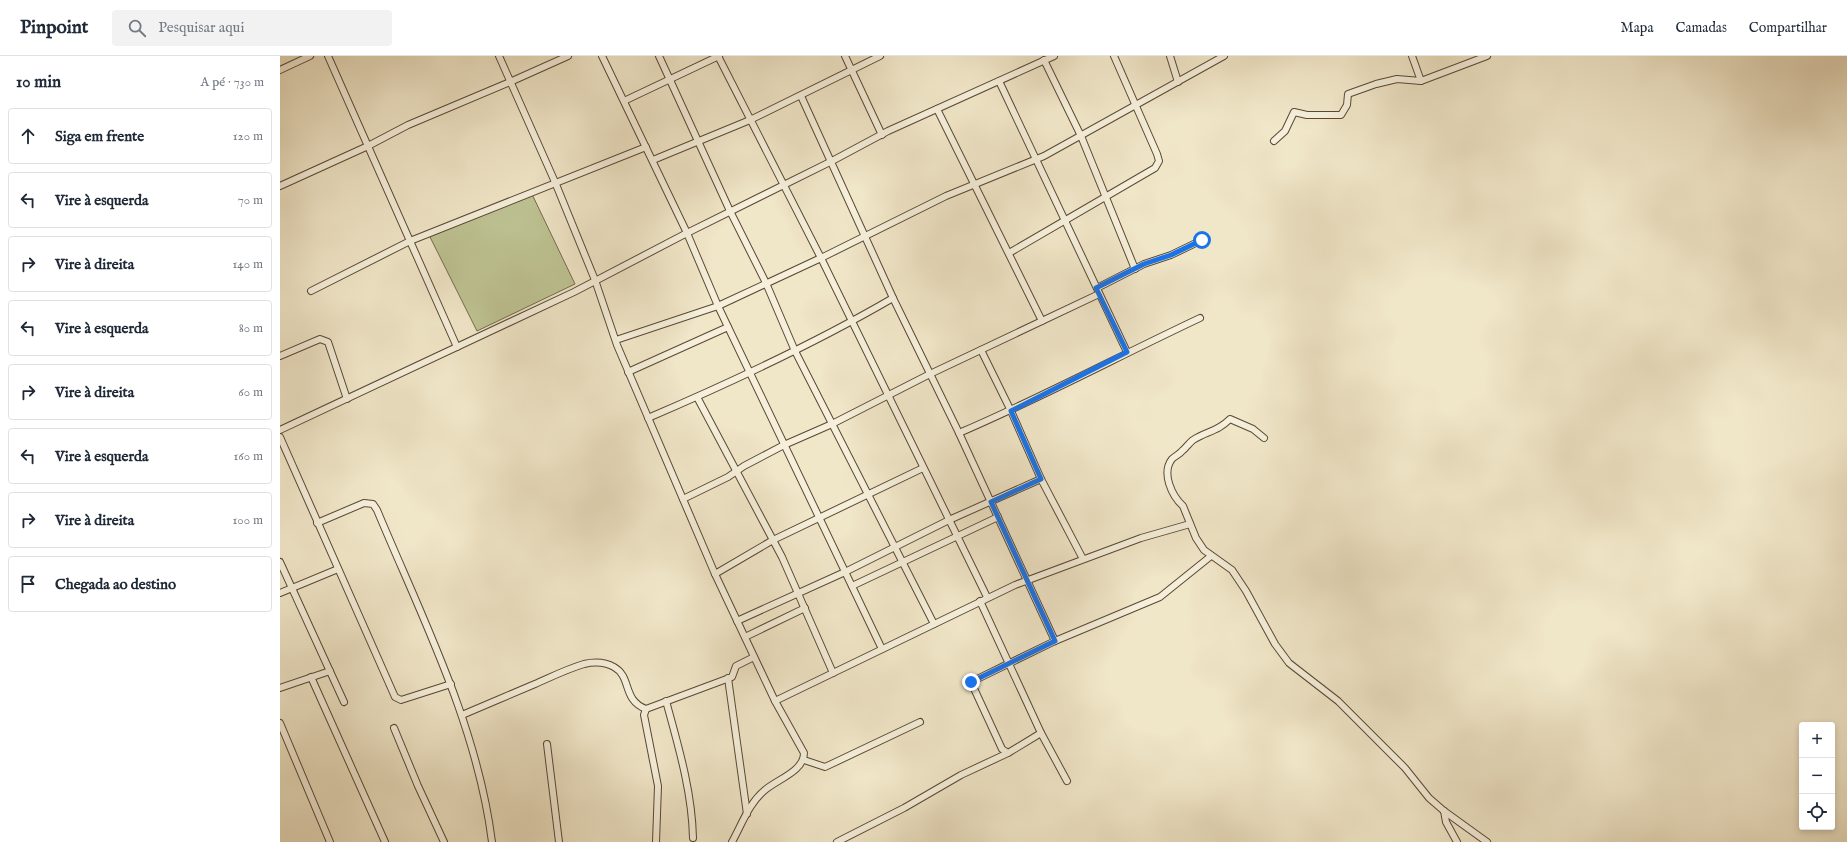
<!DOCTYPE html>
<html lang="pt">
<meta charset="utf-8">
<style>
:root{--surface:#fff;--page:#f2f2f3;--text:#1f2937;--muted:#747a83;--line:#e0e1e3}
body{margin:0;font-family:"IM FELL English",serif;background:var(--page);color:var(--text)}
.controls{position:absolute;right:12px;bottom:12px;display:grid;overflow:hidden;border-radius:4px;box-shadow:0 2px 6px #0003}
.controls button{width:36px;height:36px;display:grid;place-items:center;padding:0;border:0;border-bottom:1px solid var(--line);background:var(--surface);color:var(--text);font:20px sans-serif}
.stop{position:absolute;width:12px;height:12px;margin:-9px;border:3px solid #1a73e8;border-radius:50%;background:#fff}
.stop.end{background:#1a73e8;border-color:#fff;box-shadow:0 1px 4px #0008}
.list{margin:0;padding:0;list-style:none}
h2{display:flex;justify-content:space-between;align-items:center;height:52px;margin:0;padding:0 16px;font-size:17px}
h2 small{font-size:13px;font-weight:400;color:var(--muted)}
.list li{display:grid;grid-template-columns:26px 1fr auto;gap:12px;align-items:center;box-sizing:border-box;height:56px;margin:0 8px 8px;padding:0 8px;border:1px solid var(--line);border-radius:4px}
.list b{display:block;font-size:15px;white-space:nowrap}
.list em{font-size:13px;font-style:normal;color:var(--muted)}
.icon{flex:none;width:22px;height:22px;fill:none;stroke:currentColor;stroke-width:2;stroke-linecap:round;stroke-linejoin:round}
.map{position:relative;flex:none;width:1567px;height:786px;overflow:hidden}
header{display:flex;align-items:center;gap:24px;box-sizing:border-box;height:56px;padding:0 20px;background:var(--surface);border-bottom:1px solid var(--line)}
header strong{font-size:19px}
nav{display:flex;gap:22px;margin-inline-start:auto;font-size:14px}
.search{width:280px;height:36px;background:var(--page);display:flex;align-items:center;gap:10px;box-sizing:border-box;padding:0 14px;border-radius:4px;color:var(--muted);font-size:15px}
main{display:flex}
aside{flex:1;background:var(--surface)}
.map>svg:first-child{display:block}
.green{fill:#bec393;stroke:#736b4a}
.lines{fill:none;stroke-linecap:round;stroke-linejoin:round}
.minor-casing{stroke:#5a4832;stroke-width:8}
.minor{stroke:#f5efdb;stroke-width:6}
.route{stroke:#1a73e8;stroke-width:5}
</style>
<header>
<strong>Pinpoint</strong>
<div class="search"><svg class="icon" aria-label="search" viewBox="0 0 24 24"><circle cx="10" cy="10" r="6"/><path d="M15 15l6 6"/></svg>Pesquisar aqui</div>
<nav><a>Mapa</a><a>Camadas</a><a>Compartilhar</a></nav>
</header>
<main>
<aside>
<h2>10 min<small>A pé · 730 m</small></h2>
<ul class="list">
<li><svg class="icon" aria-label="ahead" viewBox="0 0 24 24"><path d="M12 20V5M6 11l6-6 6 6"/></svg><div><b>Siga em frente</b></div><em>120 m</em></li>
<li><svg class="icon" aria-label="left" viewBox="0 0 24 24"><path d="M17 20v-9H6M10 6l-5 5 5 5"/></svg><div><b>Vire à esquerda</b></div><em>70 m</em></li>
<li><svg class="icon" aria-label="right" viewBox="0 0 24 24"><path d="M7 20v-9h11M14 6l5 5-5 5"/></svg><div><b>Vire à direita</b></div><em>140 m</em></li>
<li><svg class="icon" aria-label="left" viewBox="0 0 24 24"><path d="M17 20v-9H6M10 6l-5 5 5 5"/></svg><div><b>Vire à esquerda</b></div><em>80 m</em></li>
<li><svg class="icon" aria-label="right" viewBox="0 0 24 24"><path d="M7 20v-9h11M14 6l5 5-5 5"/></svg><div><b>Vire à direita</b></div><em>60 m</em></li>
<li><svg class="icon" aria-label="left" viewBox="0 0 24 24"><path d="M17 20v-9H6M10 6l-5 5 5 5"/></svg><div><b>Vire à esquerda</b></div><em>160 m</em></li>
<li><svg class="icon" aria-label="right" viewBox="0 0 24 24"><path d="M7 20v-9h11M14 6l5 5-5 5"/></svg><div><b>Vire à direita</b></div><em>100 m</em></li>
<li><svg class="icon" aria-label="arrive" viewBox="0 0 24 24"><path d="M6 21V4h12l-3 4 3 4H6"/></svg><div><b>Chegada ao destino</b></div></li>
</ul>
</aside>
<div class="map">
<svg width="1567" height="786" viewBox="0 0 1567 786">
<rect width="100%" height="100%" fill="#f0e6c8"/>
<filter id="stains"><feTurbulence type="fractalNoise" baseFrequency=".005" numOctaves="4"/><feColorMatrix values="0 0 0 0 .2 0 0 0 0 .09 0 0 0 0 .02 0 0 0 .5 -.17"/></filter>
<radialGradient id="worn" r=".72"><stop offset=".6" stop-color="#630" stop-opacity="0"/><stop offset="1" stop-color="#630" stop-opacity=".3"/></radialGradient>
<path class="green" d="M 250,134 L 295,228 L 197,275 L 149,179 Z"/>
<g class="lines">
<g class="minor-casing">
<g id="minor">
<path d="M 48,0 L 177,291"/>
<path d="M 219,0 L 275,126 L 315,224 L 337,289 L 435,518 L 495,645 L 524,697 C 524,715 498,723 485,734 C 469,747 462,768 452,786"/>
<path d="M 322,0 L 407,177 L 438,250 L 602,593"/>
<path d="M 379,0 L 450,155 L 486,227 L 515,295 L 654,568"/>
<path d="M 438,0 L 541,202 L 707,541"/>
<path d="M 565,0 L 602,79"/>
<path d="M 890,0 L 898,26"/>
<path d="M 1132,0 L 1141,25"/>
<path d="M 764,4 L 801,80 L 855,213"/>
<path d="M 0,14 L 30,0"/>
<path d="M 719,25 L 847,296"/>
<path d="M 521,40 L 613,242 L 679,377 L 775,585"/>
<path d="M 344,45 L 439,0"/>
<path d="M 657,53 L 762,265"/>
<path d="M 994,85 L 1005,75 L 1014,56 L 1027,59 L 1061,59 L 1067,49 L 1068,38 L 1096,28 L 1117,23 L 1141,25 L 1207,0"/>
<path d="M 373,104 L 470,64 L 600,0"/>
<path d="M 0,130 L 88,90 L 128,69 L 230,26 L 288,0"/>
<path d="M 729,197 L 875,112 L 879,105 L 877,98 L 834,0"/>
<path d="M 817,232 L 864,208 L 891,199 L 922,184"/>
<path d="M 31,235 L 130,185 L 366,91"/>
<path d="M 336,284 L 438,250 L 541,202 L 666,140 L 764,100 L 944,0"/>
<path d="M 701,294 L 731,355 L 761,423 L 803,503"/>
<path d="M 0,300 L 40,283 L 48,286 L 67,343"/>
<path d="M 348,316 L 448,271"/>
<path d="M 417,341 L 502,501 L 553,617"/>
<path d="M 368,362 C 452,326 534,288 613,242"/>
<path d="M 0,374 L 294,236 L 407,177 L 552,105 L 608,75 L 774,0"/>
<path d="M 679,377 C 761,342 839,300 920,262"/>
<path d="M 0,381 L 115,641 L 121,644 L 171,628"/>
<path d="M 984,382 L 973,373 L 950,363 C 937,376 927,375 913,384 C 909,387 906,392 902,395 C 900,398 895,400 892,403 C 881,417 892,440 903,450 L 916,482 L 924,494 L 952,514 L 966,535 L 995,588 L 1009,607 L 1058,645 L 1125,712 L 1149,742 L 1164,755 L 1207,786"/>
<path d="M 403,443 L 448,421 L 464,410 L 504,389 L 552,368 L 650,318 L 819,238"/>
<path d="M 37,467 L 84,447 L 93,448 L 97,454 C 142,562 197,668 212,786"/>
<path d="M 0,506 L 64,646"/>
<path d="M 435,518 L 493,484 L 643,412"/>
<path d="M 572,530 L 718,461"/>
<path d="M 0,537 L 58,513"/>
<path d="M 700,545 L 761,677 L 787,725"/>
<path d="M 457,565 L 565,516 L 669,464 L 761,423"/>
<path d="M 465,581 L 525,552"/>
<path d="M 31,621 L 105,786"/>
<path d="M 448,622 L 467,758"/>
<path d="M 0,632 L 50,615"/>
<path d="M 386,645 C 398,689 412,735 413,782"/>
<path d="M 495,645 L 735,529 L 861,482 L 910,468"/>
<path d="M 366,653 L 364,659 L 378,730 L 376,786"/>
<path d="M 182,659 C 206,649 231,638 255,628 C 271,621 287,613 304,608 C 313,606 325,606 334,611 C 352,621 342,644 366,653 L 452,621 L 456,610 L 474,601"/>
<path d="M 0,667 L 50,786"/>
<path d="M 114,672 L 138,730 L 164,786"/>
<path d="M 761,677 L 728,697 L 722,693 L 691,626 L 775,585 L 880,541 L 931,500"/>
<path d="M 267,688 L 279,786"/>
<path d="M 524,704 L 545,711 L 640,666"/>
<path d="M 1164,755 L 1166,766 L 1177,786"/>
<path d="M 557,786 L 624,752 L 681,719 L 728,697"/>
</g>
</g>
<use href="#minor" class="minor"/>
</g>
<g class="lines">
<path class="route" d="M 691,626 L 775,585 L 711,446 L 761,423 L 731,355 L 847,296 L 816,232 L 864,208 L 891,199 L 922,184"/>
</g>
<rect width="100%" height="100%" filter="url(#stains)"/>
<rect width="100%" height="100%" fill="url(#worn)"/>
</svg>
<div class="controls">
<button>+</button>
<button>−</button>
<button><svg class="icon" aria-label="locate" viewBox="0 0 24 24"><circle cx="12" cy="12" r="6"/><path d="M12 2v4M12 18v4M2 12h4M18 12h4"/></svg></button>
</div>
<div class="stop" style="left:922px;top:184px"></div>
<div class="stop end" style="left:691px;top:626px"></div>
</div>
</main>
